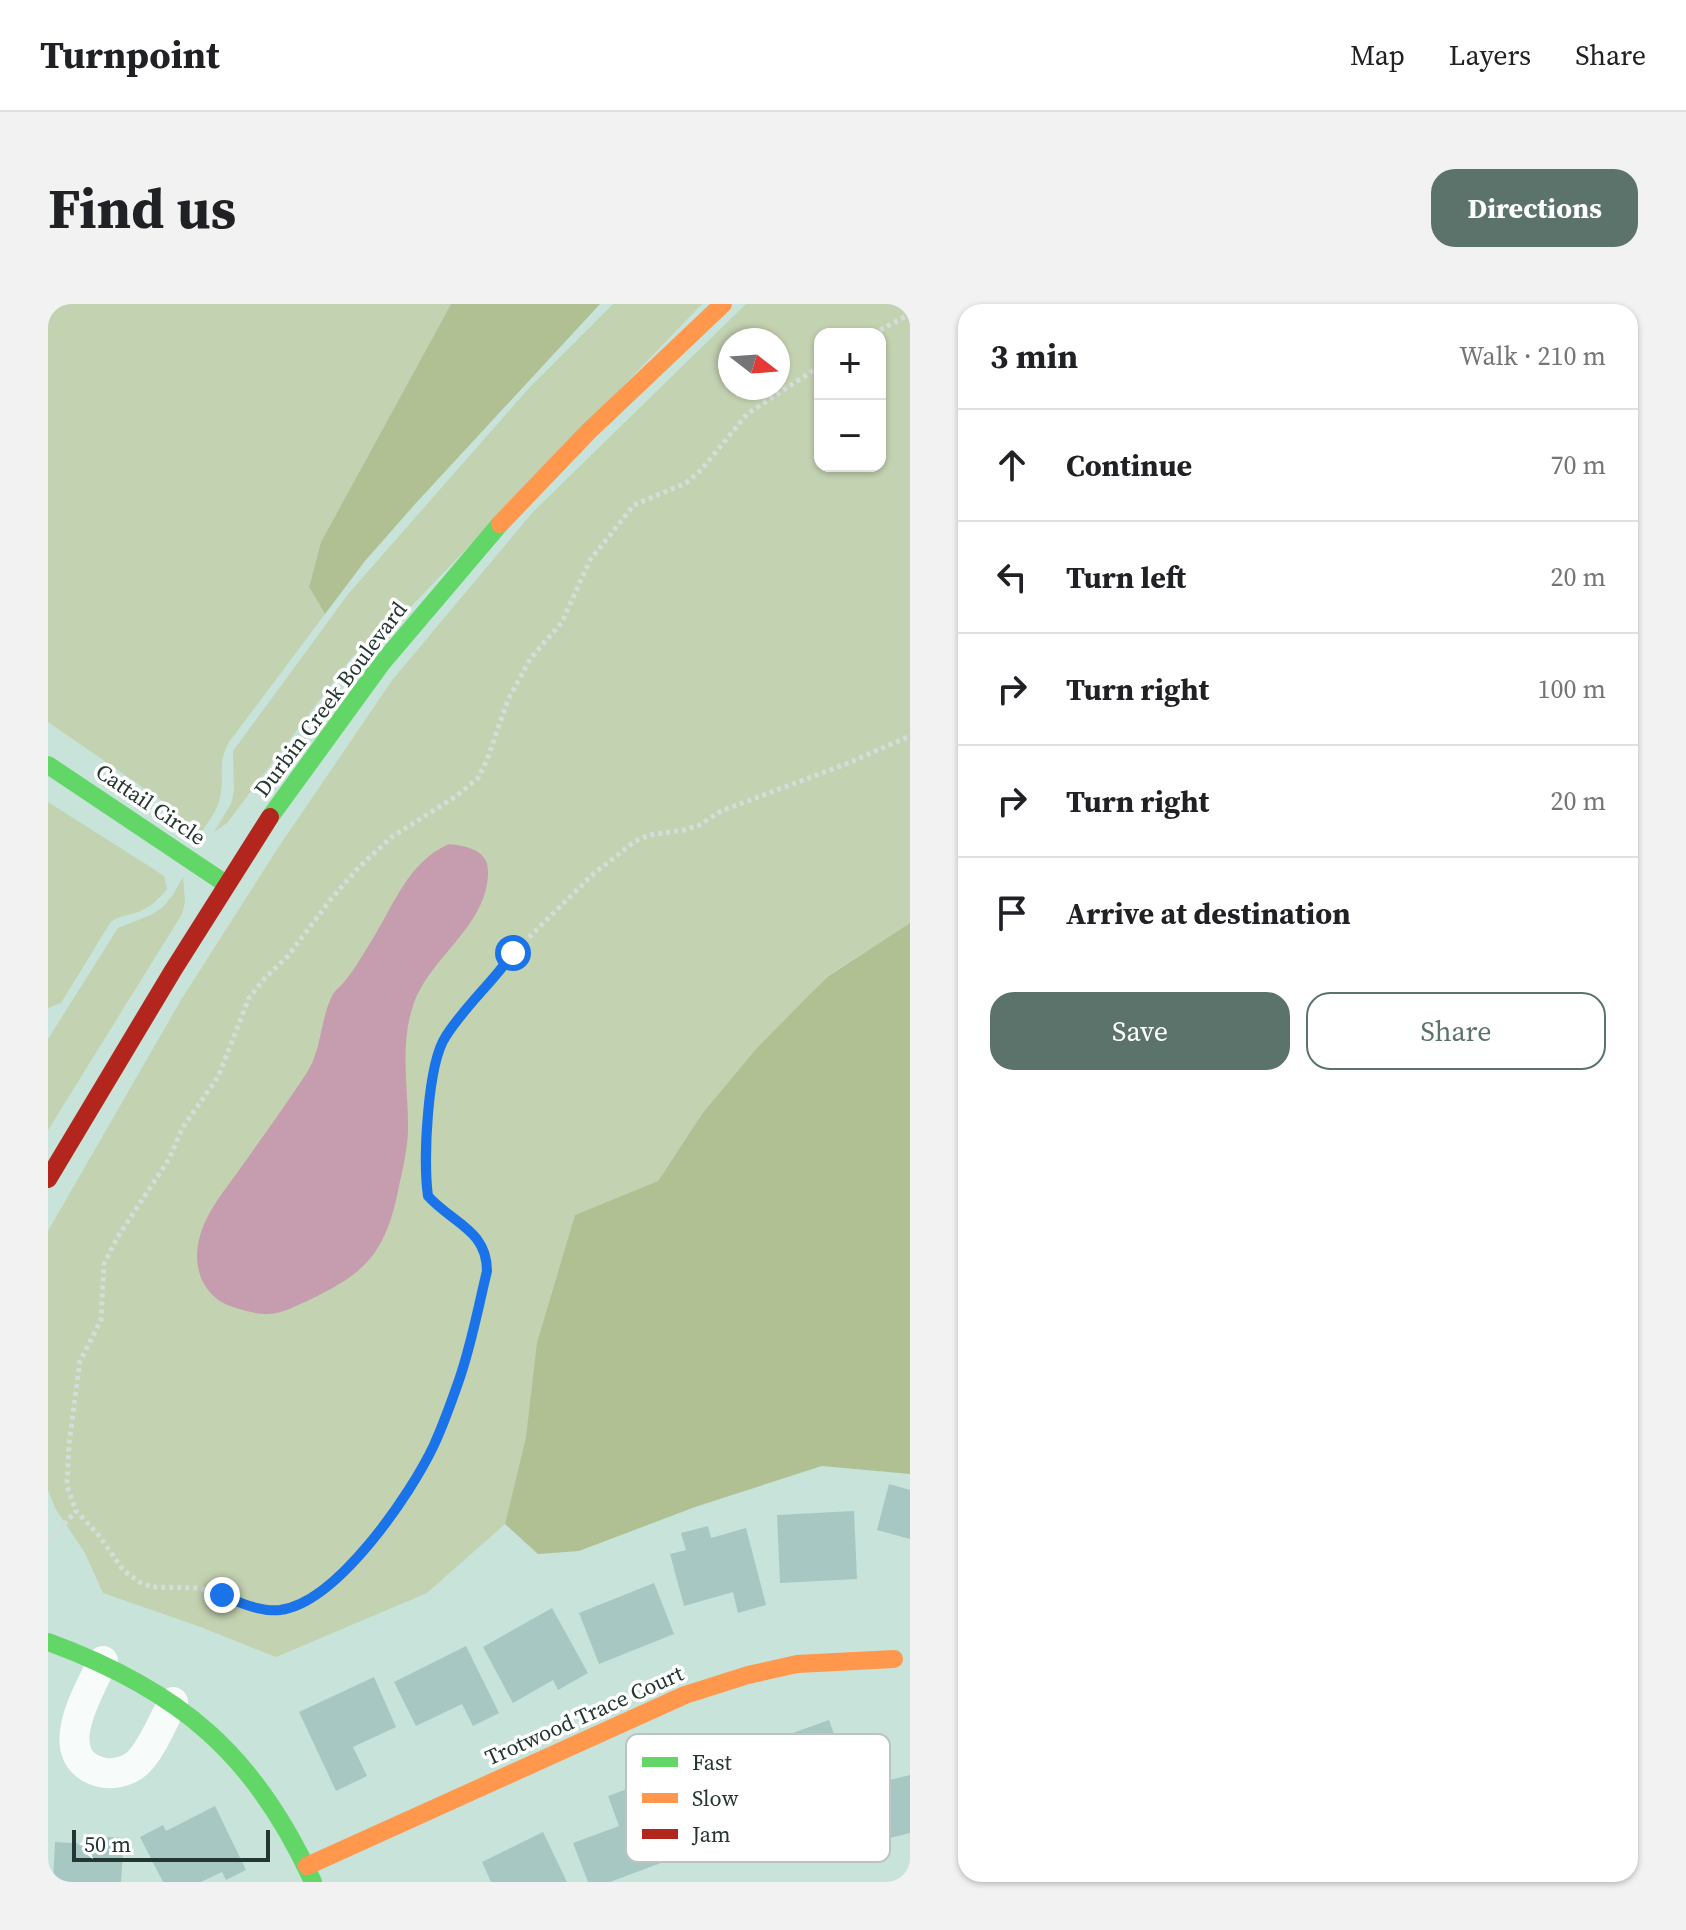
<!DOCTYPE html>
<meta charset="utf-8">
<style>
:root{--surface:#fff;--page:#f2f2f2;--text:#202124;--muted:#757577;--line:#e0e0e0;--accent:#5c736c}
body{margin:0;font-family:"Source Serif 4",serif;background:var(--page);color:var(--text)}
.controls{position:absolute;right:24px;top:24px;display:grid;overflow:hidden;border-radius:16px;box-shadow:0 2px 6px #0004}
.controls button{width:72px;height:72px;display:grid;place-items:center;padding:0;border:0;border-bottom:2px solid var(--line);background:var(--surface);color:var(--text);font:40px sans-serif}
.compass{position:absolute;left:670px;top:24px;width:72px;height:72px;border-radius:50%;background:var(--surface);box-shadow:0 2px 6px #0004;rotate:107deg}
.scale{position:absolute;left:24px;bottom:20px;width:198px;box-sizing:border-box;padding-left:8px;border:4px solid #233630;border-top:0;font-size:22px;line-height:28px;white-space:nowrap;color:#233630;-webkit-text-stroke:6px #fff;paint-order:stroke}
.stop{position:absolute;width:24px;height:24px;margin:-18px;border:6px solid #1a73e8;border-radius:50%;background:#fff}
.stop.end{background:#1a73e8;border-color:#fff;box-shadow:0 2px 8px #0008}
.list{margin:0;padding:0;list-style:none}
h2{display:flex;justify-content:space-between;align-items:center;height:104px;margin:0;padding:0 32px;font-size:34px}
h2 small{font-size:26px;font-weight:400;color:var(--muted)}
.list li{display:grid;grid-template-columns:52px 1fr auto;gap:24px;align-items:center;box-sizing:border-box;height:112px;padding:0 32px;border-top:2px solid var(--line)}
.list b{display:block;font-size:30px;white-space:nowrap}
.list em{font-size:26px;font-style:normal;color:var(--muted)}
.actions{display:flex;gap:16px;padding:24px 32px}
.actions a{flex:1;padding:18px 0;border:2px solid var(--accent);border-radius:24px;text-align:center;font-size:28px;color:var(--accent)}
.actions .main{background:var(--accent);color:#fff}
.icon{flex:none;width:44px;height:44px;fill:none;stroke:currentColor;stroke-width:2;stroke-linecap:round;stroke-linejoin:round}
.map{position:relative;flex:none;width:862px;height:1578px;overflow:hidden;border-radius:24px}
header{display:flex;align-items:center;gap:48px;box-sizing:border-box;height:112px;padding:0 40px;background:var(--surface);border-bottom:2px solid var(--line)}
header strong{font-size:38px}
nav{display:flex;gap:44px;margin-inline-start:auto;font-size:28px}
.intro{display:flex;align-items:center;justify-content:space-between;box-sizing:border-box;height:192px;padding:0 48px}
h1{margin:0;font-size:56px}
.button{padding:20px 36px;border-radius:24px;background:var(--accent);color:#fff;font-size:28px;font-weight:700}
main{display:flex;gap:48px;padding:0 48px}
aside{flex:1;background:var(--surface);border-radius:24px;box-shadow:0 2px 6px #0004}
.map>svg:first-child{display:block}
.green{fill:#c3d2b1;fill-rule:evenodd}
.forest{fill:#b0c093}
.water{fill:#c69caf}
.building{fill:#a7c8c2}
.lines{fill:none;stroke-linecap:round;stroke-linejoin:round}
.path{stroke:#d4ddda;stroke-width:5;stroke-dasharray:4 4;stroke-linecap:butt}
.street{stroke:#f7fbf9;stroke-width:30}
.fast{stroke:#63d668;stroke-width:18}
.slow{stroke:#ff974d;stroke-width:18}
.jam{stroke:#b3261e;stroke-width:18}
.route{stroke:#1a73e8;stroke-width:10}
.labels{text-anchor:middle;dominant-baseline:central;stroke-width:7;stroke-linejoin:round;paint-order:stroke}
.street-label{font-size:22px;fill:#233630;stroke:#fff}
.key{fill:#fff;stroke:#bdc3c1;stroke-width:2}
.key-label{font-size:22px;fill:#233630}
</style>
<header>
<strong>Turnpoint</strong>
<nav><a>Map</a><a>Layers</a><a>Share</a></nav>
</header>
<div class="intro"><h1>Find us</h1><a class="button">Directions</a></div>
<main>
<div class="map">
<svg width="862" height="1578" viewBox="0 0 862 1578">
<rect width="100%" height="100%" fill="#c7e3da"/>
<g class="green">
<path d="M 0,0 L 403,0 L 273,238 L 261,283 L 277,310 L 181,438 C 169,461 176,466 173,488 C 171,504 163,514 154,527 L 139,525 L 120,509 L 119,500 L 0,418 Z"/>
<path d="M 565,0 L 654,0 L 352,314 L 304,353 L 179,519 L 166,528 L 183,500 L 186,487 L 185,447 L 301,289 L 481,84 Z"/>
<path d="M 698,0 L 862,0 L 862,619 L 778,673 L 654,810 L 610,877 L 527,911 L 478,1133 L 457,1220 L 379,1289 L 228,1353 L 150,1322 L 55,1289 L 37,1249 L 7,1204 L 0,1186 L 0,927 L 133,696 L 230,544 L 345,375 L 485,208 ZM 772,30 L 832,30 L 832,162 L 772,162 ZM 682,36 L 730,36 L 730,84 L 682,84 Z"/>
<path d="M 0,498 L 107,566 L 116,572 L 119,585 C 110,596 101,605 87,609 C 77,612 70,612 62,619 L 13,699 L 0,704 Z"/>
<path d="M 135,573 L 137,598 L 134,610 L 0,826 L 0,735 L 70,624 L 103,611 L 114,604 L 125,591 Z"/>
</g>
<g class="forest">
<path d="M 403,0 L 552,0 L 368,199 L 317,257 L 277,310 L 261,283 L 273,238 Z"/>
<path d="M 862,619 L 862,1170 L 774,1162 L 647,1203 L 531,1247 L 490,1250 L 457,1220 L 478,1133 L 489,1039 L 527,911 L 610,877 L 654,810 L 708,745 L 779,673 Z"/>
</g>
<path class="water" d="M 401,540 C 418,542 441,546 440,568 C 440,622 381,653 365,702 C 351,743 361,787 360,828 C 359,846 355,865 351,882 C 337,955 314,972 248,1002 C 222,1014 211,1011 185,1003 C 156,994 144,965 151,936 C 157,910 174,890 189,869 C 212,836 236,804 258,770 C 274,747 272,714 285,690 C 288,685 294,681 297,677 C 307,665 315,650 324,636 C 346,601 360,558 401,540 Z"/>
<g class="building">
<path d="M 841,1180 L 862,1186 L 862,1235 L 829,1226 Z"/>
<path d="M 806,1207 L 809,1275 L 732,1279 L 729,1211 Z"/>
<path d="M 660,1222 L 663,1234 L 698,1224 L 718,1301 L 690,1309 L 685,1288 L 636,1302 L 622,1250 L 638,1246 L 633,1229 Z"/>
<path d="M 606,1279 L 626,1330 L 551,1360 L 531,1309 Z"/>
<path d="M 504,1304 L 540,1369 L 510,1386 L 505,1376 L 465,1399 L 435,1343 Z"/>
<path d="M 418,1342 L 451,1409 L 425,1422 L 414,1400 L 368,1422 L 346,1378 Z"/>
<path d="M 326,1373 L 348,1423 L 305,1443 L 319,1472 L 288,1487 L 251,1408 Z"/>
<path d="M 781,1416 L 803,1478 L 728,1505 L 706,1443 Z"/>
<path d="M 862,1471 L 862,1529 L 842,1534 L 830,1479 Z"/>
<path d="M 590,1481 L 618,1557 L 562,1578 L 540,1578 L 525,1539 L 571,1522 L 560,1492 Z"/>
<path d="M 167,1502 L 198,1566 L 178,1576 L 174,1568 L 153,1578 L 115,1578 L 92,1533 L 115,1521 L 118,1527 Z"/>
<path d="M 495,1528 L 519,1578 L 443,1578 L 434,1558 Z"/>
<path d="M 42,1532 L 76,1534 L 73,1578 L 5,1578 L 7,1538 L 41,1540 Z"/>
</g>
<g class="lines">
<g class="path">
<path d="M 825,30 L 862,10"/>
<path d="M 772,62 L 699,110 L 653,166 L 638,179 L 586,201 L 542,256 L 514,318 L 482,355 L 460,396 L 439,456 L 430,474 L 407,493 L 345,532 L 312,562 L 283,595 L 240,652 L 217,674 L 201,694 L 170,773 L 135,823 L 121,855 L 69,934 L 56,960 L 53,1016 L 32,1057 L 21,1140 L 19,1182 L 28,1207 L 49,1229 L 76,1267 L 93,1279 L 105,1283 L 151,1284 L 174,1291 L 195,1301 L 231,1306 L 266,1292 L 294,1269 L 336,1221 L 365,1178 L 386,1140 L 417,1058 L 439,967 L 436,943 L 430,934 L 380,892 L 378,851 L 385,768 L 389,750 L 397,732 L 465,649 L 543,572 L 587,537 L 602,531 L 636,526 L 651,521 L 673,507 L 798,460 L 862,432"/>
<path d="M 0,1238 L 28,1207"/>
</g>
<path class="street" d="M 55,1357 C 41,1387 0,1453 52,1468 C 63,1471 78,1468 87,1461 C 102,1450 116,1415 125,1398"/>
<g class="fast">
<path d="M 0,461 L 178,580"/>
<path d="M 222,513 L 334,359 L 452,220"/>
<path d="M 0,1338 C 131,1386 207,1450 265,1578"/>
</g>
<g class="slow">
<path d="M 452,220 L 540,128 L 675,0"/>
<path d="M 259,1562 L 637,1391 L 700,1371 L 749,1360 L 846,1355"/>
</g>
<path class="jam" d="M 0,875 L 124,668 L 222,513"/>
</g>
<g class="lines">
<path class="route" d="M 174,1291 C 192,1299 212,1308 232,1306 C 289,1299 363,1190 386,1141 C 395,1121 403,1099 410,1079 C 423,1043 430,1004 439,967 C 439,926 404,919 380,892 C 375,858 379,760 398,732 C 417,702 445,678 465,649"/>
</g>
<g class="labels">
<g class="street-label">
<text transform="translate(282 395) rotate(-53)">Durbin Creek Boulevard</text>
<text transform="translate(103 500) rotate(34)">Cattail Circle</text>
<text transform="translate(536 1411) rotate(-24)">Trotwood Trace Court</text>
</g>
</g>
<rect x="578" y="1430" width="264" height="128" rx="12" class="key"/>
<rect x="594" y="1453" width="36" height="10" fill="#63d668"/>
<rect x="594" y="1489" width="36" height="10" fill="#ff974d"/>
<rect x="594" y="1525" width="36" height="10" fill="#b3261e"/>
<g class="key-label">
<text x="644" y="1466">Fast</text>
<text x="644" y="1502">Slow</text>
<text x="644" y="1538">Jam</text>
</g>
</svg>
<div class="controls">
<button>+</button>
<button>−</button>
</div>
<svg class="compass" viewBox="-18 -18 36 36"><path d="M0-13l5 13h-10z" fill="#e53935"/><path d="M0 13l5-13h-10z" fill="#757577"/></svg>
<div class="scale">50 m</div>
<div class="stop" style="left:465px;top:649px"></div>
<div class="stop end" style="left:174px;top:1291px"></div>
</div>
<aside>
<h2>3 min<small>Walk · 210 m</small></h2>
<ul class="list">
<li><svg class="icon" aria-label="ahead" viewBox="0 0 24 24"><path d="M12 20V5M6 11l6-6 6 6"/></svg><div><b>Continue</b></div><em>70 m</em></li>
<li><svg class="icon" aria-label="left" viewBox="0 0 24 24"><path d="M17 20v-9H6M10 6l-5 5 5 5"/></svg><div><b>Turn left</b></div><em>20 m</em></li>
<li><svg class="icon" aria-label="right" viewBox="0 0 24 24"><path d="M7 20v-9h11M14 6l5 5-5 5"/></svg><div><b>Turn right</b></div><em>100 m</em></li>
<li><svg class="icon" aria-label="right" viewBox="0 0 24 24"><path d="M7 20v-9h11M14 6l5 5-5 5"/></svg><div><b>Turn right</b></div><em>20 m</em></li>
<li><svg class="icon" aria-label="arrive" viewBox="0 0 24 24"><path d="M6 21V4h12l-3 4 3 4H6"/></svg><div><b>Arrive at destination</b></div></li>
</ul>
<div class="actions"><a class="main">Save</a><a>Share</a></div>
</aside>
</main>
